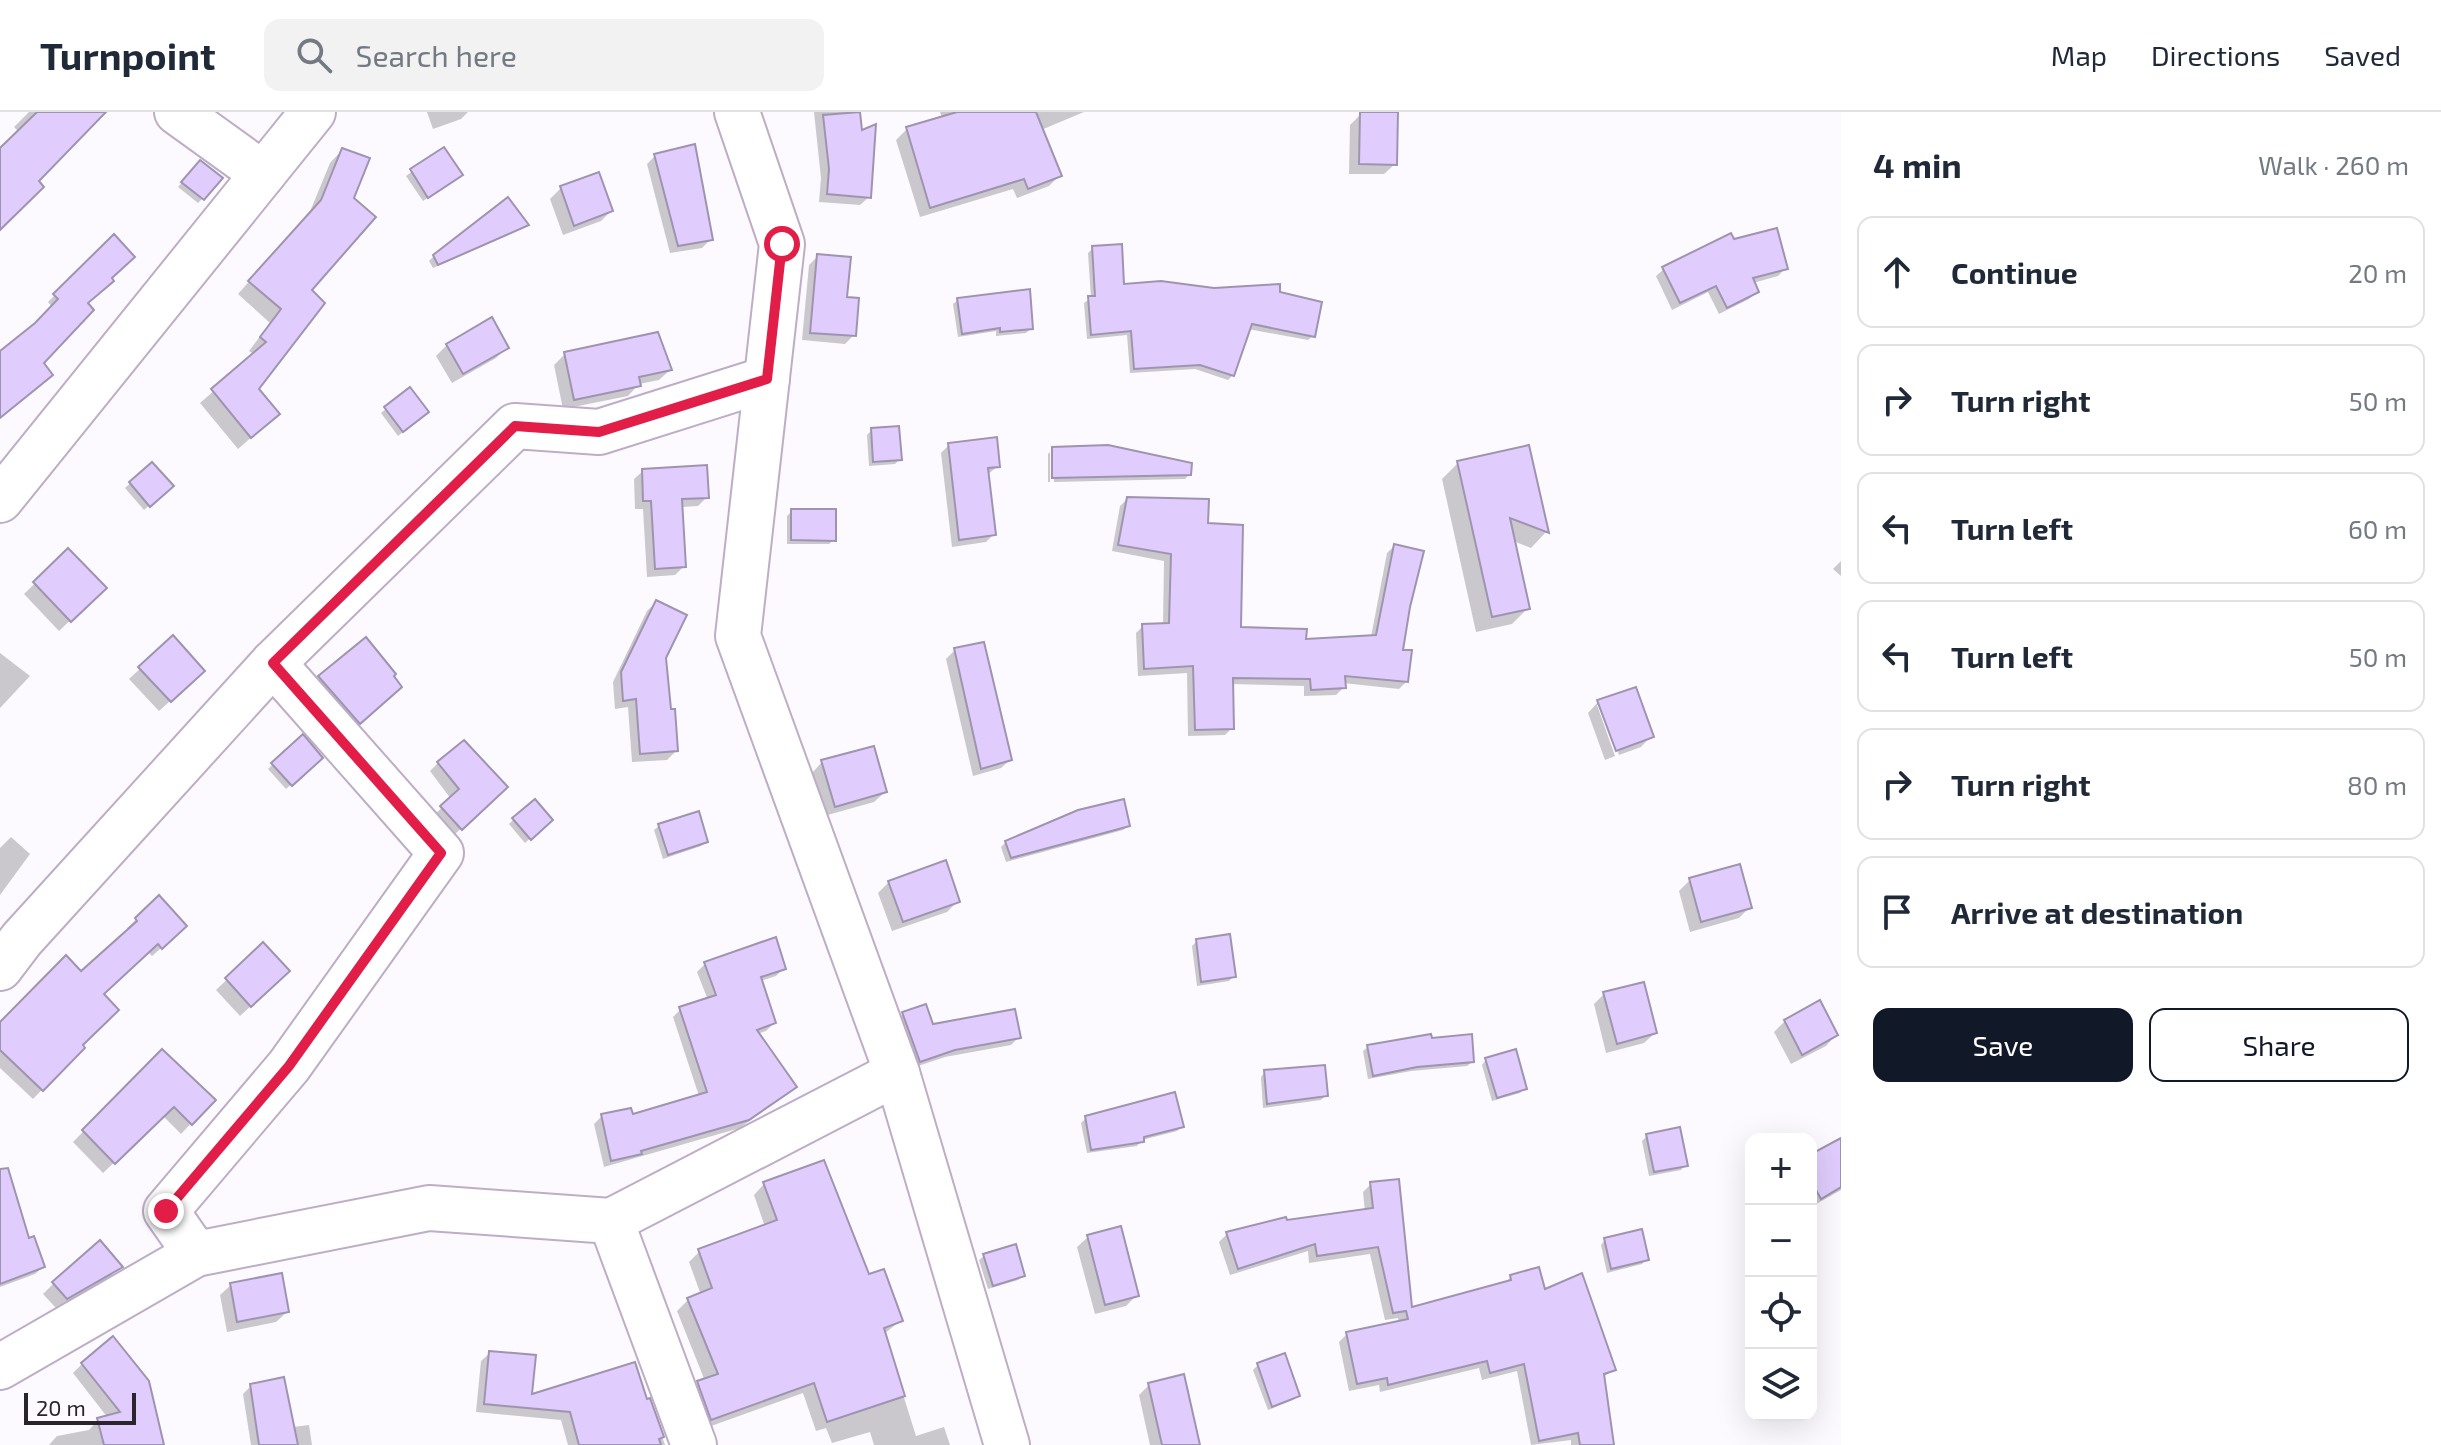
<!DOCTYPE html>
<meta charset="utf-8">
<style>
:root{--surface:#fff;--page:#f2f2f3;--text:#1f2937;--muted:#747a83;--line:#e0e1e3;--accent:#111827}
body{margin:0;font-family:"Exo 2",sans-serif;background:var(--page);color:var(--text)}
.controls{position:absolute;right:24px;bottom:24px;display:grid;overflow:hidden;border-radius:16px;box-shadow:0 8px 32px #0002}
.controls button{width:72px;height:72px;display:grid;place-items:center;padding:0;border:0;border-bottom:2px solid var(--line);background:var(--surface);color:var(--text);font:40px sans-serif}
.scale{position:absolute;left:24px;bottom:20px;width:112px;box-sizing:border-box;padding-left:8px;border:4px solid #2a242d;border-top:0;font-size:22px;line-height:28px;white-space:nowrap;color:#2a242d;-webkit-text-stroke:6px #fdfaff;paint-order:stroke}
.stop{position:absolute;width:24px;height:24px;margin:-18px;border:6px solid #e11d48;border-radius:50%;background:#fff}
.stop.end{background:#e11d48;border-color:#fff;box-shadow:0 2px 8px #0008}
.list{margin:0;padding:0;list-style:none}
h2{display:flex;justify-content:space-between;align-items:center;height:104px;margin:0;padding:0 32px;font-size:34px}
h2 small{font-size:26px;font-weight:400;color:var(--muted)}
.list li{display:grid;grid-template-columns:52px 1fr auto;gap:24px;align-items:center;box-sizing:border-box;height:112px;margin:0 16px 16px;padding:0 16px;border:2px solid var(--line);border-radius:16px}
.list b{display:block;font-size:30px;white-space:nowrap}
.list em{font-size:26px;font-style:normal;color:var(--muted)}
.actions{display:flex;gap:16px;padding:24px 32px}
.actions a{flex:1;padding:18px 0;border:2px solid var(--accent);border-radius:16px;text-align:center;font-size:28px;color:var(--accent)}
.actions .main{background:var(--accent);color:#fff}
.icon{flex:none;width:44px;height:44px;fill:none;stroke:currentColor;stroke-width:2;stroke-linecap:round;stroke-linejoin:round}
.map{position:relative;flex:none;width:1841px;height:1333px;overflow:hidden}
header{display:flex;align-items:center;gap:48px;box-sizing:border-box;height:112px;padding:0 40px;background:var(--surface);border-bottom:2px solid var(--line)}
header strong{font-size:38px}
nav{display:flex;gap:44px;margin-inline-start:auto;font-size:28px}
.search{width:560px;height:72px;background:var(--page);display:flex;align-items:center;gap:20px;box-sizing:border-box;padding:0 28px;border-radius:16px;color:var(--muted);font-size:30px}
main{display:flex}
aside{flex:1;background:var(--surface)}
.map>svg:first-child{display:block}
.shadow{fill:#0003}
.building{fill:#e0cdfd;stroke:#9e94af;stroke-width:2}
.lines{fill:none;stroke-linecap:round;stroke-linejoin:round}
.minor-casing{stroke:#beadc6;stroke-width:48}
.minor{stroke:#fff;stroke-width:44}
.route{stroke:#e11d48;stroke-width:10}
</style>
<header>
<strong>Turnpoint</strong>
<div class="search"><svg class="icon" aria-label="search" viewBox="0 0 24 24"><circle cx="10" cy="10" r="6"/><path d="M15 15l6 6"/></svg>Search here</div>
<nav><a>Map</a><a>Directions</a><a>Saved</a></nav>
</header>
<main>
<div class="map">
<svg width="1841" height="1333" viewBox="0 0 1841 1333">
<rect width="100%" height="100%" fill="#fdfaff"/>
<g class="shadow">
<path d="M 29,0 L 104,0 L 36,69 L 0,115 L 0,39 L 19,20 L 14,15 Z"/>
<path d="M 427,0 L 468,0 L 461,7 L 433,17 Z"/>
<path d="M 814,0 L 858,0 L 869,85 L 860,93 L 819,90 L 821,66 Z"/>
<path d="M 940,0 L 1084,0 L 1041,18 L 1059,64 L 1049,74 L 1017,86 L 1013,77 L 920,105 L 896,28 L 907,17 L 942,6 Z"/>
<path d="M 1361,2 L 1395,52 L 1384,62 L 1349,62 L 1350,13 Z"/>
<path d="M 444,37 L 456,67 L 423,89 L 406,64 Z"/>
<path d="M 342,38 L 310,178 L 256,277 L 278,302 L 238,337 L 200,291 L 255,243 L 249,239 L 270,211 L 238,182 L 309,102 L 330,51 Z"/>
<path d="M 655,44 L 711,127 L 702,136 L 670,141 L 647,52 Z"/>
<path d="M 196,55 L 202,87 L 198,91 L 178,75 Z"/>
<path d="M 598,62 L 611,99 L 601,109 L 563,123 L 550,87 L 561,76 Z"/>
<path d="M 527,113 L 522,117 L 433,156 L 429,149 L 434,144 Z"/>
<path d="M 114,124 L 85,192 L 0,305 L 0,241 L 53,196 L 48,190 Z"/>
<path d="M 1733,130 L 1786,156 L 1778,164 L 1753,171 L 1757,179 L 1749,187 L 1719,202 L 1708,180 L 1672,198 L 1656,164 L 1664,157 Z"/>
<path d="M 1093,136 L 1123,174 L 1214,178 L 1313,224 L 1308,228 L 1248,217 L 1233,263 L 1228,268 L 1195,257 L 1130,261 L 1127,223 L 1087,227 L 1084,191 L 1091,186 L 1088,141 Z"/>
<path d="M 818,144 L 845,187 L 854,223 L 845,232 L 802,228 L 809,153 Z"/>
<path d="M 958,188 L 1031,216 L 1026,221 L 996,224 L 996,219 L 958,225 L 953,192 Z"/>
<path d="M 447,233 L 507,235 L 496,246 L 452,271 L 436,244 Z"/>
<path d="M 565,242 L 670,258 L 659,268 L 639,272 L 628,284 L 563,297 L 554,253 Z"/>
<path d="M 410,278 L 422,305 L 398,324 L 381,301 Z"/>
<path d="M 872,318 L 900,347 L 895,352 L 869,354 L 867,323 Z"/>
<path d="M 949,333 L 998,354 L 987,363 L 994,422 L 986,430 L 952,435 L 941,341 Z"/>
<path d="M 1528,335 L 1546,420 L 1531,436 L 1513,429 L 1528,496 L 1512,512 L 1476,520 L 1442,367 L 1458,351 Z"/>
<path d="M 1052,337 L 1190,362 L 1185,367 L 1054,370 Z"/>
<path d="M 1050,340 L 1050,370 L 1048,370 L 1048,342 Z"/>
<path d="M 152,352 L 171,374 L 144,398 L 125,376 Z"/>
<path d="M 643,359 L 707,385 L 698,394 L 681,395 L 684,454 L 675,463 L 647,465 L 643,397 L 635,397 L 634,367 Z"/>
<path d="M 1127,387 L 1206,413 L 1239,517 L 1304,529 L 1371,525 L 1387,441 L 1394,434 L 1408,494 L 1401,539 L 1406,570 L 1399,577 L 1343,571 L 1343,576 L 1336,583 L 1304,584 L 1304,574 L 1231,572 L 1232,616 L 1225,623 L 1188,624 L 1187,561 L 1138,564 L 1136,521 L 1143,514 L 1163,513 L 1164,449 L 1112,439 L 1120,394 Z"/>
<path d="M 792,399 L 834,428 L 829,432 L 787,432 L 787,404 Z"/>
<path d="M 68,439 L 104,476 L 59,519 L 24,482 Z"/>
<path d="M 1841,449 L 1841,464 L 1833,457 Z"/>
<path d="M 656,490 L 676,639 L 667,648 L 632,650 L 628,595 L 615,597 L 613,570 L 647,499 Z"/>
<path d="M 173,526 L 192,569 L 159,599 L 129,567 Z"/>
<path d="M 366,528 L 391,582 L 351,619 L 311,573 Z"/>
<path d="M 955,538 L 1010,648 L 1001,656 L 973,664 L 946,547 Z"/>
<path d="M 0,541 L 30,564 L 0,596 Z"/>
<path d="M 1598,590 L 1651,624 L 1641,635 L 1619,643 L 1601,593 L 1597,593 L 1615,644 L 1605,648 L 1588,601 Z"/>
<path d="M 302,625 L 321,646 L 286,677 L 268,657 Z"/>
<path d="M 822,650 L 885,680 L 874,690 L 824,704 L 812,661 Z"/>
<path d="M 438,651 L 505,675 L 452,725 L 433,704 L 451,687 L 430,659 Z"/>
<path d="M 514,707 L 550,708 L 525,731 L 509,712 Z"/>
<path d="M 659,714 L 706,730 L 701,734 L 663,747 L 654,718 Z"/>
<path d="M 1128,714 L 1123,718 L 1006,750 L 1001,735 L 1006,730 Z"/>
<path d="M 11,725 L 30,742 L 0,783 L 0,736 Z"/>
<path d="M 1739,755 L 1749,796 L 1739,806 L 1690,820 L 1679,779 L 1690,768 Z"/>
<path d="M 889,770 L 958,789 L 947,800 L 892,819 L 878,781 Z"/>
<path d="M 159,786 L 176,823 L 152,844 L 148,840 L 101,883 L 80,934 L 82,936 L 33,987 L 0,956 L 0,913 L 81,862 L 129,819 L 127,816 Z"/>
<path d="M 1197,829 L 1234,864 L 1229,869 L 1197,874 L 1192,834 Z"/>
<path d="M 263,833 L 277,870 L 240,904 L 216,878 Z"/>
<path d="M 705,852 L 784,856 L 776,864 L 760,869 L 774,911 L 766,919 L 757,922 L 786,982 L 740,1016 L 604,1055 L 594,1012 L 602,1004 L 631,1004 L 699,984 L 673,905 L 681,897 L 708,888 L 697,860 Z"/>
<path d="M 1604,882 L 1655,921 L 1644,931 L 1606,941 L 1594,892 Z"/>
<path d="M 925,894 L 932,914 L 1019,925 L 1011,933 L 945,945 L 912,956 L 895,910 L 903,902 Z"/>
<path d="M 1785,909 L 1836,923 L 1826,934 L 1791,952 L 1774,920 Z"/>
<path d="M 1430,928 L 1472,950 L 1467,954 L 1411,959 L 1368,967 L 1363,939 L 1368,935 Z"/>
<path d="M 162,940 L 213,988 L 181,1022 L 163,1004 L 103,1061 L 73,1030 Z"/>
<path d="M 1486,948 L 1525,976 L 1520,981 L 1492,989 L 1482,953 Z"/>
<path d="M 1265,960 L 1326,983 L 1321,988 L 1263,996 L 1261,965 Z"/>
<path d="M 1086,1006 L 1181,1015 L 1177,1019 L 1142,1028 L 1137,1034 L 1087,1041 L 1081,1011 Z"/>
<path d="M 1647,1024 L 1685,1053 L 1681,1058 L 1649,1064 L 1642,1029 Z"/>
<path d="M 1811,1044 L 1841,1047 L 1841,1078 L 1811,1095 Z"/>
<path d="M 764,1072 L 868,1165 L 900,1209 L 884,1222 L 916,1324 L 944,1315 L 950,1333 L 874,1333 L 870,1320 L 832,1331 L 826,1316 L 816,1319 L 803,1281 L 700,1318 L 687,1282 L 698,1271 L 705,1269 L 677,1199 L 688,1188 L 701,1183 L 689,1150 L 700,1139 L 765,1115 L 754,1083 Z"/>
<path d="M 1371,1072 L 1410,1197 L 1503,1173 L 1511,1165 L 1544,1180 L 1614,1257 L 1602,1266 L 1612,1333 L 1571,1333 L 1571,1328 L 1531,1333 L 1517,1259 L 1482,1268 L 1479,1256 L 1380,1280 L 1379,1273 L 1349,1279 L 1339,1230 L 1347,1222 L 1399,1211 L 1398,1206 L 1385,1208 L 1370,1142 L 1309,1151 L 1308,1139 L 1230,1163 L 1219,1130 L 1227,1122 L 1285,1110 L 1365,1100 L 1363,1080 Z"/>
<path d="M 0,1094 L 27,1128 L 43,1155 L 35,1162 L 0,1175 Z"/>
<path d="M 1088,1125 L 1137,1183 L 1126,1194 L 1095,1202 L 1077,1135 Z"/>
<path d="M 1605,1128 L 1647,1147 L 1642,1152 L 1607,1161 L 1601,1133 Z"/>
<path d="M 984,1144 L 1023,1164 L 1018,1168 L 988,1177 L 979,1148 Z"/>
<path d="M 120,1154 L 110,1165 L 56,1196 L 43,1182 L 54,1171 Z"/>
<path d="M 231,1173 L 287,1200 L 276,1210 L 227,1220 L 220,1183 Z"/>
<path d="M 490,1241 L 530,1285 L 649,1289 L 665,1333 L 568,1333 L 561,1308 L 476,1300 L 481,1249 Z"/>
<path d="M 82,1252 L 162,1333 L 49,1333 L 57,1324 L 89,1318 L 98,1308 L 108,1306 L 73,1261 Z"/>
<path d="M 1258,1253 L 1298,1284 L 1293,1288 L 1268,1298 L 1253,1258 Z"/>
<path d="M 1149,1273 L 1198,1333 L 1150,1333 L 1139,1283 Z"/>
<path d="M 251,1274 L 293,1315 L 309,1313 L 312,1333 L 251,1333 L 243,1282 Z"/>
</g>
<g class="building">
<path d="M 37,0 L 106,0 L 39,69 L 44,75 L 0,118 L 0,36 Z"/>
<path d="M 860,0 L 862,18 L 876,12 L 871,86 L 827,82 L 829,57 L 823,3 Z"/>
<path d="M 957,0 L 1036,0 L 1062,64 L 1028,77 L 1024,67 L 930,96 L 906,15 Z"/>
<path d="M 1360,0 L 1398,0 L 1397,53 L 1359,52 Z"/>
<path d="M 695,32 L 713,128 L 678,134 L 654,42 Z"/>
<path d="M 444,35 L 463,63 L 428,86 L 410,57 Z"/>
<path d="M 342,36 L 370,46 L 354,86 L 376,105 L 312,178 L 325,191 L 259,277 L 280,302 L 251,326 L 211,277 L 266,230 L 260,225 L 281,197 L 248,169 L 321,88 Z"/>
<path d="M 200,48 L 223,66 L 204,88 L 181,70 Z"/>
<path d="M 599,60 L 613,99 L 574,114 L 560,74 Z"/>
<path d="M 508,85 L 529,113 L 438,153 L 433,143 Z"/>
<path d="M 1777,116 L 1788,157 L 1753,166 L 1759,180 L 1727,196 L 1716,174 L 1680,191 L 1662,155 L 1731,121 L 1734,127 Z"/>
<path d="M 114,122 L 135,145 L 112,166 L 114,169 L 88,191 L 94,198 L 44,251 L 53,263 L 0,306 L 0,239 L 35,211 L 58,187 L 53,182 Z"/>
<path d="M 1122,132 L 1124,172 L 1161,169 L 1214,176 L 1280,172 L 1280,180 L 1322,190 L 1315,225 L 1252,212 L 1234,264 L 1200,253 L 1134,257 L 1131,219 L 1091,223 L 1088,184 L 1095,184 L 1092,134 Z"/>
<path d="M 817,142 L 851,145 L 847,185 L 859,186 L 856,224 L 810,221 Z"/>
<path d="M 1030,177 L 1033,217 L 1000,220 L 1000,216 L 962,222 L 957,186 Z"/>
<path d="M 492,205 L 509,236 L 463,262 L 446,232 Z"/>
<path d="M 658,220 L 672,258 L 639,265 L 641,274 L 574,288 L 564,240 Z"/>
<path d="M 410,275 L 429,300 L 403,320 L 384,295 Z"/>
<path d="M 899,314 L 902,348 L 873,350 L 871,316 Z"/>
<path d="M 997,325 L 1000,355 L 988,356 L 996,423 L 959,428 L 948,331 Z"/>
<path d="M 1108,333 L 1192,351 L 1191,363 L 1052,366 L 1052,335 Z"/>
<path d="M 1529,333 L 1549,421 L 1510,406 L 1530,497 L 1492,505 L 1457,349 Z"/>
<path d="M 152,350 L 174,374 L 150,395 L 129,370 Z"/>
<path d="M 707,353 L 709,386 L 682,387 L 686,455 L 655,457 L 651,389 L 643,389 L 642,357 Z"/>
<path d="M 1127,385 L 1209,387 L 1208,411 L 1243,413 L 1241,515 L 1307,517 L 1306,527 L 1376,523 L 1394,432 L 1424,439 L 1410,495 L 1403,538 L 1412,538 L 1408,570 L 1345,564 L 1346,576 L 1311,578 L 1310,567 L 1233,566 L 1234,617 L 1195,618 L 1193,554 L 1144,557 L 1142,512 L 1169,511 L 1171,442 L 1118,433 Z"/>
<path d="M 791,397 L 836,397 L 836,429 L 791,428 Z"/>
<path d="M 68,436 L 107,476 L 71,510 L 33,470 Z"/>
<path d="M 656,488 L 687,503 L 666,546 L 671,597 L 675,597 L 678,639 L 640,642 L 636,587 L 623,589 L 621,560 Z"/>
<path d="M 173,523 L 205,559 L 171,590 L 138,555 Z"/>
<path d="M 366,525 L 396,562 L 394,564 L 402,575 L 360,612 L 318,564 Z"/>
<path d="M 984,530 L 1012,648 L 981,657 L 954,536 Z"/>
<path d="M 1636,575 L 1654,625 L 1616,639 L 1597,588 Z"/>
<path d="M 303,622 L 323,646 L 292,674 L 271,651 Z"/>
<path d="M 464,628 L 508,675 L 462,718 L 440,694 L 459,677 L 437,650 Z"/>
<path d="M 874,634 L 887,680 L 835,695 L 821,648 Z"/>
<path d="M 535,687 L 553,708 L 531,728 L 512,706 Z"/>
<path d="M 1124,687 L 1130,714 L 1011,746 L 1005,729 L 1078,698 Z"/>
<path d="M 699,699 L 708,730 L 668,743 L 658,712 Z"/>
<path d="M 946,748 L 960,790 L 903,810 L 888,769 Z"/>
<path d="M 1740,752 L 1752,796 L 1701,810 L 1689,766 Z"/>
<path d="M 159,783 L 187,814 L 162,837 L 158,832 L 104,882 L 119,898 L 83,933 L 85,936 L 43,979 L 0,938 L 0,910 L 66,843 L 81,859 L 137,809 L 135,806 Z"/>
<path d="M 1230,822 L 1236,865 L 1201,870 L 1196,827 Z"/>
<path d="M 776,825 L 786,857 L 761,865 L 776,911 L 757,918 L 797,975 L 749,1008 L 641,1039 L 642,1042 L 611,1049 L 601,1002 L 631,996 L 633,1002 L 707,980 L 679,895 L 716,883 L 704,850 Z"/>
<path d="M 263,830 L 290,859 L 251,895 L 225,866 Z"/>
<path d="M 1644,870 L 1657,921 L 1617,932 L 1603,880 Z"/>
<path d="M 1820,888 L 1838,923 L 1802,943 L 1784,908 Z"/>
<path d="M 926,892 L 933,912 L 1015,897 L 1021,926 L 955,938 L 920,950 L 902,900 Z"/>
<path d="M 1431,922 L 1432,926 L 1472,922 L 1474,950 L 1417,955 L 1373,964 L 1367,933 Z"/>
<path d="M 162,937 L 216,988 L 192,1013 L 174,995 L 115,1052 L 82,1018 Z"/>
<path d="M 1516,937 L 1527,977 L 1497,986 L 1485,946 Z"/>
<path d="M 1325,953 L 1328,984 L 1267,992 L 1264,958 Z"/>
<path d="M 1175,980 L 1184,1015 L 1144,1025 L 1144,1030 L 1091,1038 L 1085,1004 Z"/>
<path d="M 1680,1015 L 1688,1054 L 1654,1060 L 1646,1022 Z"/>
<path d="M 1841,1026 L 1841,1075 L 1821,1087 L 1811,1069 L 1811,1042 Z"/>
<path d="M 824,1048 L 869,1162 L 884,1157 L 903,1209 L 884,1216 L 905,1284 L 827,1310 L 814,1271 L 711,1308 L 697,1269 L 718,1262 L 687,1186 L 712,1176 L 698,1137 L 777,1108 L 763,1070 Z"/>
<path d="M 8,1056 L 29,1126 L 34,1124 L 45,1155 L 0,1172 L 0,1057 Z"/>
<path d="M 1399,1067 L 1412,1195 L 1511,1168 L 1510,1163 L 1539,1155 L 1545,1177 L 1582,1161 L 1616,1258 L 1604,1262 L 1614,1333 L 1580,1333 L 1578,1321 L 1539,1329 L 1524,1252 L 1490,1261 L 1487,1249 L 1388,1273 L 1387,1266 L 1357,1272 L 1346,1220 L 1408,1207 L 1406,1199 L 1393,1201 L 1378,1135 L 1317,1144 L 1315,1132 L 1238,1157 L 1226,1120 L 1286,1105 L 1287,1108 L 1373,1096 L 1370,1070 Z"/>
<path d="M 1121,1114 L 1139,1184 L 1105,1193 L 1087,1123 Z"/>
<path d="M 1642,1117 L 1649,1148 L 1611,1157 L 1604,1126 Z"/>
<path d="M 100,1128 L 123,1155 L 67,1187 L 52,1170 Z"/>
<path d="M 1016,1132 L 1025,1164 L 993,1174 L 983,1142 Z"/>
<path d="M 282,1161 L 289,1200 L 237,1210 L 230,1171 Z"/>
<path d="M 113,1224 L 149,1269 L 164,1333 L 104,1333 L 97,1306 L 120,1300 L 81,1251 Z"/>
<path d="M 489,1239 L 536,1243 L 532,1282 L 635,1250 L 647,1287 L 650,1286 L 664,1325 L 659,1327 L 661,1333 L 579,1333 L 570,1300 L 484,1292 Z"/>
<path d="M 1285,1241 L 1300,1284 L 1272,1295 L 1257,1251 Z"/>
<path d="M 1184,1262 L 1200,1333 L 1162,1333 L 1148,1271 Z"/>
<path d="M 284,1265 L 298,1333 L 259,1333 L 250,1272 Z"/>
</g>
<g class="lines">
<g class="minor-casing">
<g id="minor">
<path d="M 177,0 L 263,62"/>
<path d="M 737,0 L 782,132 L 738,524 L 897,961 L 1007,1333"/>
<path d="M 0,388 L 313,0"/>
<path d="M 0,856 L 22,827 L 273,551 L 515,314 L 599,320 L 767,267"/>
<path d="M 196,1142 L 166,1099 L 289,954 L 441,741 L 273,551"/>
<path d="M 0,1255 L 196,1142 L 429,1096 L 611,1109"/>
<path d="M 694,1333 L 611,1109 L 897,961"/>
</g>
</g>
<use href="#minor" class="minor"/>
</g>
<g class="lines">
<path class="route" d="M 166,1099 L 289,954 L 441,741 L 273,551 L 515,314 L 599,320 L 767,267 L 782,132"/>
</g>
</svg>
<div class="controls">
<button>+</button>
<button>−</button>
<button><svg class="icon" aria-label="locate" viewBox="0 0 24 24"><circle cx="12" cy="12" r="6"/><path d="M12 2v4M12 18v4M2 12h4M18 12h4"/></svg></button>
<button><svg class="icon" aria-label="layers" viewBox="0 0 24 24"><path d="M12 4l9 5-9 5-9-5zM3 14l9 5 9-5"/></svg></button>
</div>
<div class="scale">20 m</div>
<div class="stop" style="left:782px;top:132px"></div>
<div class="stop end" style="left:166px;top:1099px"></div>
</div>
<aside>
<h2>4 min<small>Walk · 260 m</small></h2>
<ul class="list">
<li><svg class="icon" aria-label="ahead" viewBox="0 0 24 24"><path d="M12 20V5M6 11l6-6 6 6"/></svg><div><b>Continue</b></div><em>20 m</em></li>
<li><svg class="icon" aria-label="right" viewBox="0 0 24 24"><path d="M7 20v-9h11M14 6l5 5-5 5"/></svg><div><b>Turn right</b></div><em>50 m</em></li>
<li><svg class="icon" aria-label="left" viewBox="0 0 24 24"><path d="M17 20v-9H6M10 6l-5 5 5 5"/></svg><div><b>Turn left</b></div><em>60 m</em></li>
<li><svg class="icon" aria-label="left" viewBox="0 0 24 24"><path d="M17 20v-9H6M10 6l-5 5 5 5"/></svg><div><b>Turn left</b></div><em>50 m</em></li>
<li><svg class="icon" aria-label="right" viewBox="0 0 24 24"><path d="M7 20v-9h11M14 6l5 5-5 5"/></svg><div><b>Turn right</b></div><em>80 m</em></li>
<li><svg class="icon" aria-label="arrive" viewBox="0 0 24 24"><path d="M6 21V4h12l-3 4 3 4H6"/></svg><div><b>Arrive at destination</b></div></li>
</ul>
<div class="actions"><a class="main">Save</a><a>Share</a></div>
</aside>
</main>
